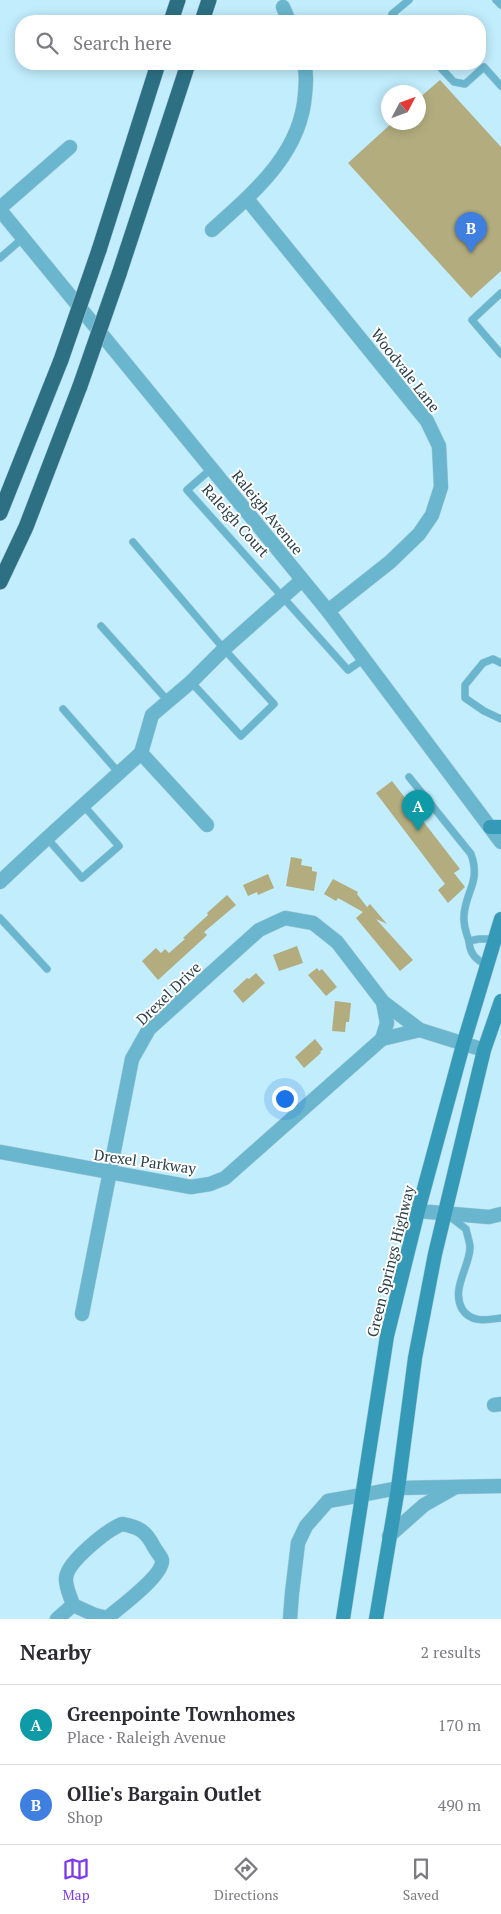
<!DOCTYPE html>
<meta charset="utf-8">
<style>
:root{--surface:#fff;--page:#f2f2f3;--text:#2b2b33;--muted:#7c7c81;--line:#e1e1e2;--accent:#7c3aed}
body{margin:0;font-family:"PT Serif",serif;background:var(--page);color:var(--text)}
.compass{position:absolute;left:381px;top:85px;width:45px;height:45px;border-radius:50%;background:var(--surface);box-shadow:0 2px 12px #0003;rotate:49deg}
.you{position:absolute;left:284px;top:1098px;width:18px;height:18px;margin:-12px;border:4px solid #fff;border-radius:50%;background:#1a73e8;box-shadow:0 0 0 8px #1a73e833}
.badge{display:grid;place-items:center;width:32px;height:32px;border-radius:50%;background:var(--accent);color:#fff;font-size:16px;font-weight:700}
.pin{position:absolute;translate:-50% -41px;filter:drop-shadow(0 1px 2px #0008)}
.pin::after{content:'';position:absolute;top:26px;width:18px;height:15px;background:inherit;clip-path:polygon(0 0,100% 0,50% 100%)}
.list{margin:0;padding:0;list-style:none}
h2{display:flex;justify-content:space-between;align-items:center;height:65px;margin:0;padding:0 20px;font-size:21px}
h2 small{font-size:16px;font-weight:400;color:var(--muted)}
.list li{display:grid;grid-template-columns:32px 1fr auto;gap:15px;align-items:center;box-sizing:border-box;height:80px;padding:0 20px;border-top:1px solid var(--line)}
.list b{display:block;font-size:19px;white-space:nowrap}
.list p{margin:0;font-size:16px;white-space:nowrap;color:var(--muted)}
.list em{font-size:16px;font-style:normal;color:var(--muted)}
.icon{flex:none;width:28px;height:28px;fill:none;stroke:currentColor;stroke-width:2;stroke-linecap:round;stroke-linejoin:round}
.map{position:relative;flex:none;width:501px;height:1619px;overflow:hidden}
.search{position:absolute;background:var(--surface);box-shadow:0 2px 12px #0003;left:15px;right:15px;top:15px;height:55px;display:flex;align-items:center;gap:12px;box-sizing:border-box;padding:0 18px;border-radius:20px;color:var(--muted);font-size:19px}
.sheet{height:225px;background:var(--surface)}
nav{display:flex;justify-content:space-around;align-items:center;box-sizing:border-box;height:70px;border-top:1px solid var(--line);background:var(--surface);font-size:14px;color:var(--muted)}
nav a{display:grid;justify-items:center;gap:2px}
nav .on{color:var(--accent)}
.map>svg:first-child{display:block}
.building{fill:#b2ac7e}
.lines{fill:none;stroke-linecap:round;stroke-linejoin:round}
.service-casing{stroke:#a3cad8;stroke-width:8}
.minor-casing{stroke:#a3cad8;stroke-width:15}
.tertiary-casing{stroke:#a3cad8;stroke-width:15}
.secondary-casing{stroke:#a3cad8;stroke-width:15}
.motorway-casing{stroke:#a3cad8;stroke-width:16}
.service{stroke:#6ab6ce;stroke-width:7}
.minor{stroke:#6ab6ce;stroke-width:14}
.tertiary{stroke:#6ab6ce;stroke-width:14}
.secondary{stroke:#359ab7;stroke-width:14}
.motorway{stroke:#2d7084;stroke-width:15}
.motorway-bridge-casing{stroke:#a3cad8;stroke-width:16;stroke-linecap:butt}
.motorway-bridge{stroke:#2d7084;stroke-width:15}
.labels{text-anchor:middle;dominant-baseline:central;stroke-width:4;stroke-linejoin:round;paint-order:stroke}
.street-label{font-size:15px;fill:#2a4048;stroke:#fff}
</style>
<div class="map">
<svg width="501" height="1619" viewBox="0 0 501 1619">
<rect width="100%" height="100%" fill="#c1edfc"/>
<g class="building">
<path d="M 440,80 L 501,147 L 501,271 L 471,298 L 348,163 L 393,122 L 418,122 L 418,99 Z"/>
<path d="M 392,781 L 460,869 L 454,873 L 465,887 L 448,903 L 438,890 L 445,884 L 376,793 Z"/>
<path d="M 291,857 L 302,859 L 301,865 L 312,867 L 312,871 L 317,872 L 314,891 L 286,886 Z"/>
<path d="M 268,874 L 274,888 L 258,895 L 257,892 L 248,896 L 243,885 Z"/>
<path d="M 333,879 L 358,892 L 357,894 L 367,907 L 370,904 L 387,924 L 376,919 L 413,960 L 400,971 L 356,918 L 363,912 L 338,898 L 336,901 L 324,894 Z"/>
<path d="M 227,895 L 236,905 L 204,932 L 207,935 L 204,938 L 158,980 L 142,961 L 156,948 L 161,953 L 165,949 L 169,953 L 185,939 L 183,938 L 208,915 L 207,913 Z"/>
<path d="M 297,946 L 303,963 L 279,971 L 273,955 Z"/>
<path d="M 317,968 L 319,971 L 322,969 L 337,987 L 326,996 L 308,975 Z"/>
<path d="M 256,973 L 265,983 L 243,1003 L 233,991 L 247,978 L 249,979 Z"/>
<path d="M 335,1001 L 351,1003 L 349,1022 L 346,1022 L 345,1032 L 332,1031 Z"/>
<path d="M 315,1039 L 323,1049 L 320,1052 L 321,1053 L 304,1068 L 295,1057 Z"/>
</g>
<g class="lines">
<g class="service-casing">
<g id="service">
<path d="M 496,0 L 501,5"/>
<path d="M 399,21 L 392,14 L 409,0"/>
<path d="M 437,64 L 454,82 L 465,84 L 484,67 L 501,86"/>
<path d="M 0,258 L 23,238"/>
<path d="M 501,293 L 472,320 L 501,354"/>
<path d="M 211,469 L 187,490 L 348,670 L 364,659"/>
<path d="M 133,542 L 224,649 L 274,704 L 241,736 L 191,682"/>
<path d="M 101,626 L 168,701"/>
<path d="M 501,663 L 493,659 L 483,663 L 465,685 L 465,698 L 484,711 L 501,719"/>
<path d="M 63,709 L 119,773"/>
<path d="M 409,777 L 471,854 C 481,882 466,890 464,915 C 463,924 466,933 469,941"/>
<path d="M 46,837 L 82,878 L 119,846 L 84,806"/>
<path d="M 0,918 L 47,969"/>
<path d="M 487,966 C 476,959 470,955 469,941 L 479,939 L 495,939"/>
<path d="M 449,1216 L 466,1229 C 467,1235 470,1242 470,1248 C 469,1268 451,1289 462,1309 C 471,1323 486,1320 501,1318"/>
</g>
</g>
<g class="minor-casing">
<g id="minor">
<path d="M 283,7 L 289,21"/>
<path d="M 247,199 L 427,421 L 439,446 L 441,487 L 432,515 L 419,534 L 390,562 L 328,611"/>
<path d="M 0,208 L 70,147"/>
<path d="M 212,230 C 253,193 301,154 305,94 C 306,84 307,74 304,64"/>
<path d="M 207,825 L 141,753 L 152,715 L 191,682 L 224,649 L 302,580"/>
<path d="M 0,882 C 46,838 94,796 141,753"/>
<path d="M 383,1002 L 420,1030"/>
<path d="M 382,1039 L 420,1030 L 484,1050"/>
<path d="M 0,1152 L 191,1187 L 210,1184 L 225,1178 L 382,1039 L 387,1023 L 383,1002 L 337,942 L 313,923 L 285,918 L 259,930 L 149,1029 L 132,1059 L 82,1314"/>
<path d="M 418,1211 L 489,1217 L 501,1214"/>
<path d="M 494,1405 L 501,1404"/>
<path d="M 122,1524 C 139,1527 146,1531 154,1547 C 156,1551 161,1556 162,1560 C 164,1575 119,1608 107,1618 L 95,1615 L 73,1605 C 71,1598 65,1586 66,1578 C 67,1562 107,1530 122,1524 Z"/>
<path d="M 57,1619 L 73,1605"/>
<path d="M 290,1619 L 292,1593 L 298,1543 L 306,1526 L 328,1501 L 362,1495"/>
</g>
</g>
<g class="tertiary-casing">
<g id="tertiary">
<path d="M 0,210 L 328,611 L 501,842"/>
<path d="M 362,1495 L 398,1488 L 501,1486"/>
<path d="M 389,1536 L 424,1505 L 454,1488"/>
</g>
</g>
<g class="secondary-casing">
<g id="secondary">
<path d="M 490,827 L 501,827"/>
<path d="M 343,1619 L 387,1336 L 418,1211 L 463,1045 L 501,919"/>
<path d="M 376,1619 L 398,1488 L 415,1358 L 435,1254 L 484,1050 L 501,1001"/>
</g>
</g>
<g class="motorway-casing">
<g id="motorway">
<path d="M 171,21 L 178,0"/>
<path d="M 202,21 L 209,0"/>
<path d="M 99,250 L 158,64"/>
<path d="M 119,274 L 188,64"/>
<path d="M 0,513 L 61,360"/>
<path d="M 0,582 L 26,527 L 80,386"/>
</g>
</g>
<use href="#service" class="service"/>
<use href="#minor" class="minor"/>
<use href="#tertiary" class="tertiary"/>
<use href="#secondary" class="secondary"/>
<use href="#motorway" class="motorway"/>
<g class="motorway-bridge-casing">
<g id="motorway-bridge">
<path d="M 61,360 L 99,250"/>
<path d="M 80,386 L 119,274"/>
</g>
</g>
<use href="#motorway-bridge" class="motorway-bridge"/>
</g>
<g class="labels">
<g class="street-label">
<text transform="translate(406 370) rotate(52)">Woodvale Lane</text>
<text transform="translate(268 512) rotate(51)">Raleigh Avenue</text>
<text transform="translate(236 520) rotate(48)">Raleigh Court</text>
<text transform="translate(168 993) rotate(-44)">Drexel Drive</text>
<text transform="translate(145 1161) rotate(8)">Drexel Parkway</text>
<text transform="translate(390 1261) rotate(-76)">Green Springs Highway</text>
</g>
</g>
</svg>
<svg class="compass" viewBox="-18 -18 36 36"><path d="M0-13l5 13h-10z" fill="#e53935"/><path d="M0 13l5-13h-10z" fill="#7c7c81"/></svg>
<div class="you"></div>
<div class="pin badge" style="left:418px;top:831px;background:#0f9aa8">A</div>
<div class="pin badge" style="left:471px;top:253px;background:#3f7fe0">B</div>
<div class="search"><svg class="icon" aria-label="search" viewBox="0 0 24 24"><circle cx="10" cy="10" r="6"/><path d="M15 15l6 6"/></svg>Search here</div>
</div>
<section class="sheet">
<h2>Nearby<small>2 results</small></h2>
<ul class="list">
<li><span class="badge" style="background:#0f9aa8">A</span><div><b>Greenpointe Townhomes</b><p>Place · Raleigh Avenue</p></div><em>170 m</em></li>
<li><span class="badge" style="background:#3f7fe0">B</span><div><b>Ollie's Bargain Outlet</b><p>Shop</p></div><em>490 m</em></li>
</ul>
</section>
<nav>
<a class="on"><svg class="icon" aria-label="map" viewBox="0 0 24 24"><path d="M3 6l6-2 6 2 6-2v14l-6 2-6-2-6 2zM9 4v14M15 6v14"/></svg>Map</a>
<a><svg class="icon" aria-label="directions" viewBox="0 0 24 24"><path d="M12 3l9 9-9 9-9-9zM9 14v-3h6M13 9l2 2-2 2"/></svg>Directions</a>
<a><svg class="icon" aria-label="saved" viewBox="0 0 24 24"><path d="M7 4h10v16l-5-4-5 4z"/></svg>Saved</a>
</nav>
